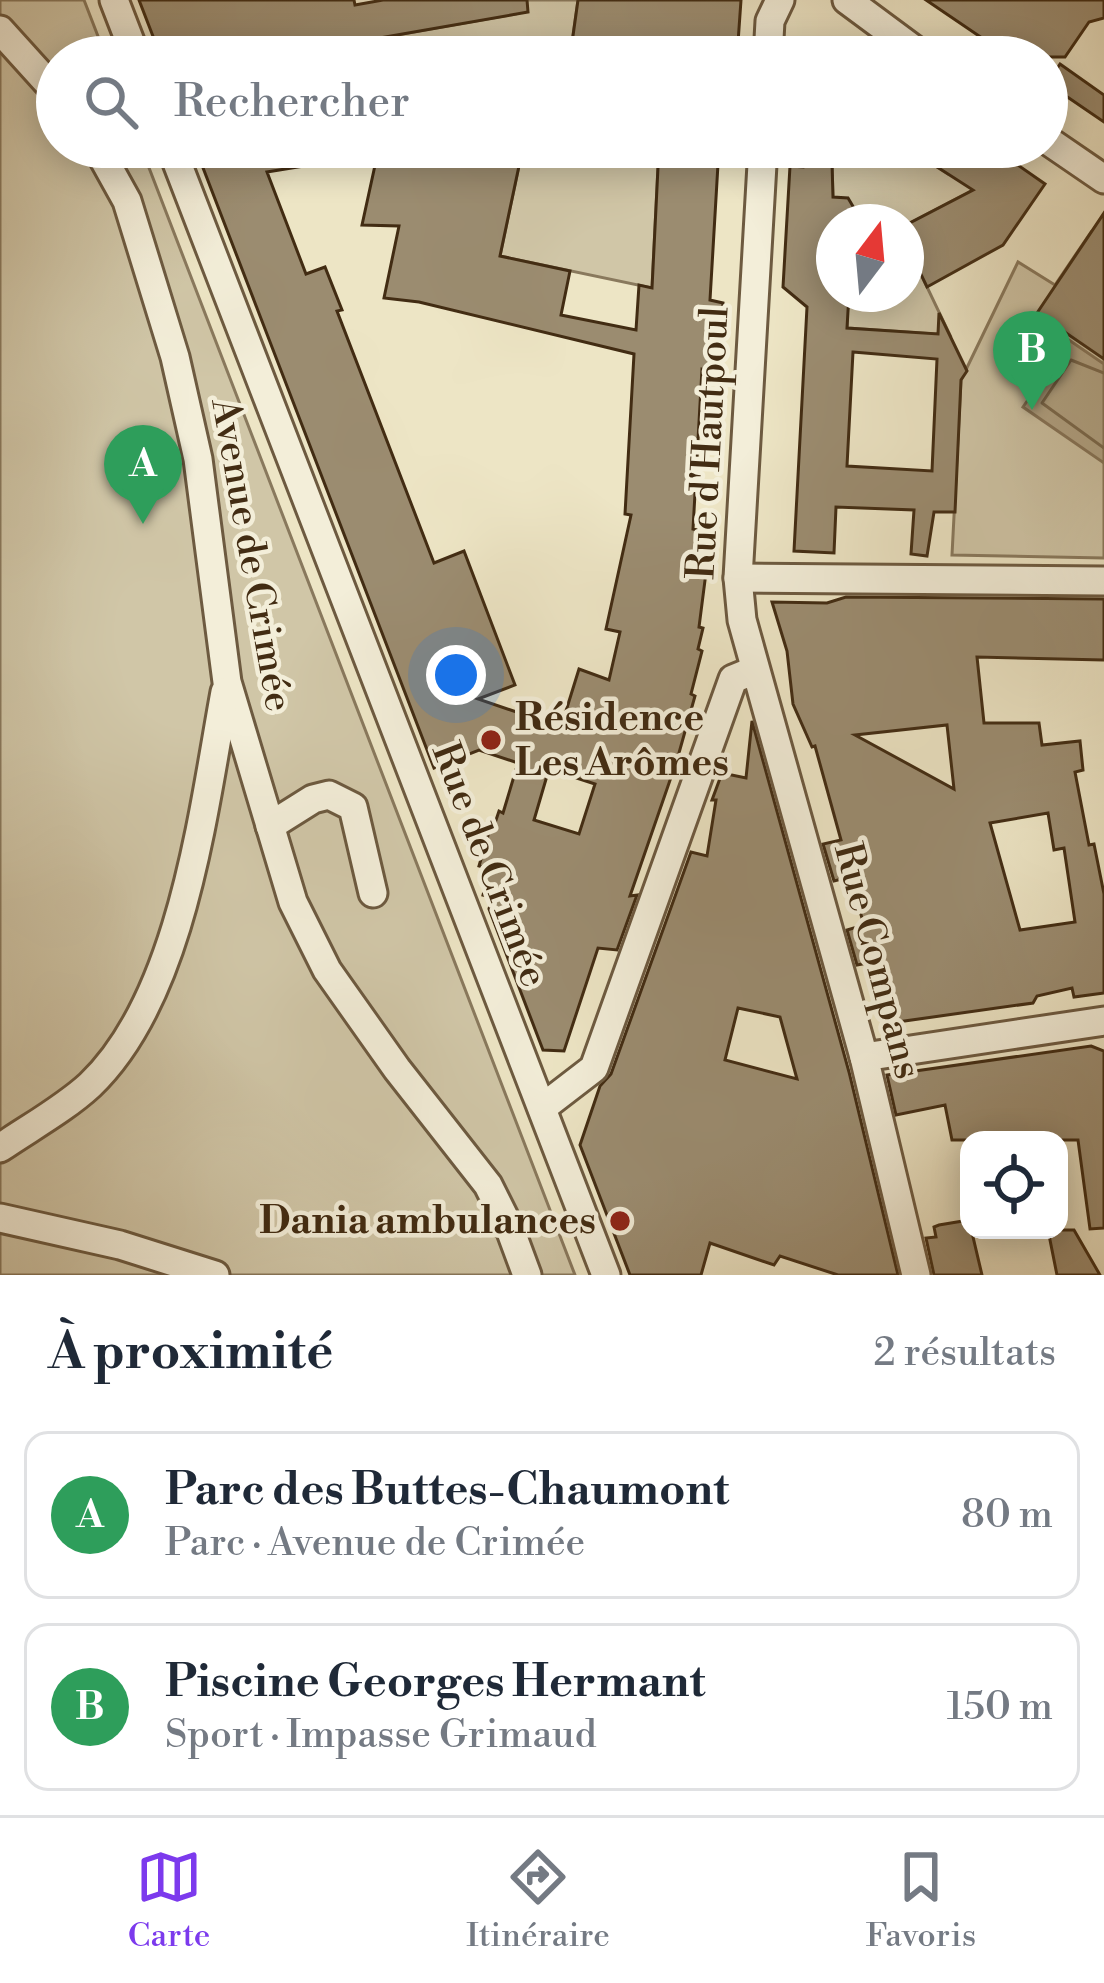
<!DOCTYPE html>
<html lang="fr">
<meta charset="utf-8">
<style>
:root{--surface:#fff;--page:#f2f2f3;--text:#1f2937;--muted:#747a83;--line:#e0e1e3;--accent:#7c3aed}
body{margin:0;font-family:"Libre Bodoni",serif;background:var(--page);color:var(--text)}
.controls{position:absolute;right:36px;bottom:36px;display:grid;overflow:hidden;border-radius:24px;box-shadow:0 6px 30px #0003}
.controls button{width:108px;height:108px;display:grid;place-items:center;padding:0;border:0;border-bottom:3px solid var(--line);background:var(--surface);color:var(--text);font:60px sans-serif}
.compass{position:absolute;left:816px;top:204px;width:108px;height:108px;border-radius:50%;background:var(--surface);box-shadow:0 6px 30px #0003;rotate:16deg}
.you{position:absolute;left:456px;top:675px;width:42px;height:42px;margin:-30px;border:9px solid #fff;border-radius:50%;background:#1a73e8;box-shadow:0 0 0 18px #1a73e833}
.badge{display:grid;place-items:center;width:78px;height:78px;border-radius:50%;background:var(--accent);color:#fff;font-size:39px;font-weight:700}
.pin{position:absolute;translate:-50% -99px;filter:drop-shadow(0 3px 6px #0008)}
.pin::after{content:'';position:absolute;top:63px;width:42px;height:36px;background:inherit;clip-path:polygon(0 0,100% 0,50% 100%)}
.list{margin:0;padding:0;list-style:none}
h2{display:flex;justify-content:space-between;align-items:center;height:156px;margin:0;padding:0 48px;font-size:51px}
h2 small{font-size:39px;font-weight:400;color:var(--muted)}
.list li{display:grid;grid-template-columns:78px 1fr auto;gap:36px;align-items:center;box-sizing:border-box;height:168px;margin:0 24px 24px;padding:0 24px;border:3px solid var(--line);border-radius:24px}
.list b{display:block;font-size:45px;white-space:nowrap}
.list p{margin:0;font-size:39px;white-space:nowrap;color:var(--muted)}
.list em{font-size:39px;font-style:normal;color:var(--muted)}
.icon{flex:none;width:66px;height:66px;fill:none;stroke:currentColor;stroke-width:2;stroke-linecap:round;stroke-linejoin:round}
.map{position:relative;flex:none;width:1104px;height:1275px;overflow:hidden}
.search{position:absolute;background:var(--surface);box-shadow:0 6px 30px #0003;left:36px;right:36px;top:36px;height:132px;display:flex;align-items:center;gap:30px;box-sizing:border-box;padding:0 42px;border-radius:66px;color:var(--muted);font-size:45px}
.sheet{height:540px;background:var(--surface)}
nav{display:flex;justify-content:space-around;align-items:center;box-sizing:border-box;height:168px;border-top:3px solid var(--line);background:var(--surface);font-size:33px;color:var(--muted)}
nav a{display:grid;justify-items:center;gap:6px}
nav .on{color:var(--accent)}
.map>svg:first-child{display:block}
.green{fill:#d0c6a7;stroke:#89795d;stroke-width:3}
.water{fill:#b3a688;stroke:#867559;stroke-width:3}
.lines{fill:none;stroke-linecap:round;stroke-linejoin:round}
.shore{stroke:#7a694e;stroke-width:3}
.building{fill:#9b8c70;stroke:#422c13;stroke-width:3;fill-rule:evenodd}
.minor-casing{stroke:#6d5a40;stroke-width:33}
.minor{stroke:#f3eed9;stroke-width:27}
.poi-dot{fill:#8f2418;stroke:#f3eed9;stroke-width:4.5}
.labels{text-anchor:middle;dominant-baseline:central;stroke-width:9;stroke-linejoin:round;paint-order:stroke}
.street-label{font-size:39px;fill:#422c13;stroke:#f3eed9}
.poi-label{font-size:39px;font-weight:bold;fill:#422c13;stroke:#f3eed9;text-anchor:start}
</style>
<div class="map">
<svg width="1104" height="1275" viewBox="0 0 1104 1275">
<rect width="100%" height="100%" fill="#ede5c5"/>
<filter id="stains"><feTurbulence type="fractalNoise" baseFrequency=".00167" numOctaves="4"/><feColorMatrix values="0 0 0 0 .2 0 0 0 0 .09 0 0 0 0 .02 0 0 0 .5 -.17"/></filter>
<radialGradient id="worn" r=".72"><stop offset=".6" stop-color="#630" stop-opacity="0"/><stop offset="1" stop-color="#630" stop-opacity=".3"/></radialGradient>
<g class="green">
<path d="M 0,0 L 84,0 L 106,57 L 57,57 L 57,147 L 141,147 L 575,1275 L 0,1275 Z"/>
<path d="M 520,0 L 578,0 L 570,57 L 354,57 L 351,43 L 516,14 Z"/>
<path d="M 523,147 L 659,147 L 652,288 L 500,256 Z"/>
<path d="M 791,147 L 906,147 L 948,174 L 972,158 L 973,190 L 906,225 L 850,222 L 833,197 L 832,163 L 828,155 L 804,154 L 803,167 L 790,166 Z"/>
<path d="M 1091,232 L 1104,241 L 1104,558 L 952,555 L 961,380 L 1018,262 L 1055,285 Z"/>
<path d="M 906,243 L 950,335 L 847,328 L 848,294 L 906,294 Z"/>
</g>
<path class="water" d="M 1069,340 L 1104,364 L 1104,463 L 1023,407 Z"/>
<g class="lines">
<path class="shore" d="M 1104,373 L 1071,360 L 1042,403 L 1104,448"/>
</g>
<g class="building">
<path d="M 139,0 L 354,0 L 355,5 L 383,0 L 527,0 L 528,12 L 351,43 L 354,57 L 161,57 Z"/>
<path d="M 578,0 L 741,0 L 737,57 L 668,57 L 626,51 L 625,57 L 570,57 Z"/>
<path d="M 926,0 L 1104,0 L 1104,18 L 1089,22 L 1065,57 L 1010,57 Z"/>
<path d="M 1060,64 L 1104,95 L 1104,122 L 1047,83 Z"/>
<path d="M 195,147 L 340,147 L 341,160 L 267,172 L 306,274 L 325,267 L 342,310 L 337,311 L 434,563 L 464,551 L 515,685 L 478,699 L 561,727 L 579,669 L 609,680 L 620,632 L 606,629 L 631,515 L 625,514 L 634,354 L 419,302 L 384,298 L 399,226 L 362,225 L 379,147 L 523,147 L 500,256 L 570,271 L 561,315 L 636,330 L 639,285 L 652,288 L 659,147 L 719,147 L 710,300 L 723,303 L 719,373 L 702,369 L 693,529 L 706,532 L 700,555 L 708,557 L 699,627 L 703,628 L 698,649 L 702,651 L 691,694 L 695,696 L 677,760 L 630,896 L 637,895 L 617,950 L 598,948 L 564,1051 L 543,1050 L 489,909 L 492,897 L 483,895 L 486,883 L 480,881 L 483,867 L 479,866 L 491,825 L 494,826 L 499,811 L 503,813 L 518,763 L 479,750 L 434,768 ZM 549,769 L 595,784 L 579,834 L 534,820 Z"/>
<path d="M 906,147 L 992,147 L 1045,184 L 1003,245 L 927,287 L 906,243 L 906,225 L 973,190 Z"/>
<path d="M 804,154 L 828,155 L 832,163 L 833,197 L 848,198 L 854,208 L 853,222 L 834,222 L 834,294 L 849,294 L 847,328 L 938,334 L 939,313 L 967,371 L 961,380 L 955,512 L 934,512 L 927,556 L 911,554 L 914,510 L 836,507 L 834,553 L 794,551 L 807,307 L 783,287 L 790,166 L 803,167 ZM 853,352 L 937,359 L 932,471 L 847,466 Z"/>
<path d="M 1104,213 L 1104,359 L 1037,313 Z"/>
<path d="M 846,597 L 1104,599 L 1104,660 L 977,657 L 984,723 L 1039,723 L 1042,745 L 1080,741 L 1083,770 L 1075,772 L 1089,845 L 1094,844 L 1104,894 L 1104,993 L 1074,997 L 1072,988 L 1037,996 L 1033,1003 L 890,1023 L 873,962 L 857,965 L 847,930 L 864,925 L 850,877 L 834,881 L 823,844 L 841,840 L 815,746 L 812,747 L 793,704 L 787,651 L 772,602 L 827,603 ZM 947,725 L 954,789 L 855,735 ZM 1048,813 L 1054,850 L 1064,848 L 1075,922 L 1020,930 L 990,823 Z"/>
<path d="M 752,721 L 849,1072 L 898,1275 L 838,1275 L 780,1256 L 774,1265 L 710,1243 L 701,1275 L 630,1275 L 580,1145 L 600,1086 L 611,1074 L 691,852 L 707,856 L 716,800 L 712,800 L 722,773 L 746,778 ZM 738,1008 L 780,1017 L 797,1079 L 725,1060 Z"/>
<path d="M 1091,1046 L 1104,1051 L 1104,1228 L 1090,1229 L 1078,1140 L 952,1140 L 945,1105 L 896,1115 L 887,1075 Z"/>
<path d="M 969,1220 L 982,1275 L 934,1275 L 926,1238 L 936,1237 L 934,1227 L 939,1225 Z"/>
<path d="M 1048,1230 L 1074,1230 L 1100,1275 L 1057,1275 Z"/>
</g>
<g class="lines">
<g class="minor-casing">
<g id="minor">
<path d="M 114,0 L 136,57"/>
<path d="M 847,0 L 924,57"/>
<path d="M 0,30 L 57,93"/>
<path d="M 768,57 L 770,21 L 780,0"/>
<path d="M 1047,140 L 1104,179"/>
<path d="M 97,147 L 127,201 L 175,357 L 198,459 L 227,682 L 293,902 L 327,970 L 397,1069 L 488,1185 L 510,1229 L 527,1275"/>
<path d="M 171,147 L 606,1275"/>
<path d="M 763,147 L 738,578 L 742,620 L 864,1057 L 916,1275"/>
<path d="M 738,578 L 1104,581"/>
<path d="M 270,826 L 313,799 L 329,795 L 353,807 L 373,893"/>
<path d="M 864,1057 L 1104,1021"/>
<path d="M 542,1108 L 594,1068 L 733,679 L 755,670"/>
<path d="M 0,1148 C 29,1128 64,1109 90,1085 C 182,997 203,812 225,692"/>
<path d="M 0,1218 L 120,1245 L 215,1275"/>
</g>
</g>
<use href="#minor" class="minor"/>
</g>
<g class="poi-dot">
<circle cx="491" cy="740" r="12"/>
<circle cx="620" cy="1221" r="12"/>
</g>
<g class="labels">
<g class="street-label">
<text transform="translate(709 443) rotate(-87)">Rue d'Hautpoul</text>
<text transform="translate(251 555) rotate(80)">Avenue de Crimée</text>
<text transform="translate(489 865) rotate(69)">Rue de Crimée</text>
<text transform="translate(877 961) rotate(75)">Rue Compans</text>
</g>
<g class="poi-label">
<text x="515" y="718">Résidence<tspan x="515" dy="45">Les Arômes</tspan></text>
<text x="596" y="1221" text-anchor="end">Dania ambulances</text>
</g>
</g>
<rect width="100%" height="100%" filter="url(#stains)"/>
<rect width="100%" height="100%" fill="url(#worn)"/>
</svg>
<div class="controls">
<button><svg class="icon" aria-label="locate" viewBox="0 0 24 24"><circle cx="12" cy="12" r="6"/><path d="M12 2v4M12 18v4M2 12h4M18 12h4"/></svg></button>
</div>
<svg class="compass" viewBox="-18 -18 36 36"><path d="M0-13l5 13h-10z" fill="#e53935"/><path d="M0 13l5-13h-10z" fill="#747a83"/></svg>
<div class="you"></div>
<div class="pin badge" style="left:143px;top:524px;background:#2e9e5b">A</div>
<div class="pin badge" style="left:1032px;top:410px;background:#2e9e5b">B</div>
<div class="search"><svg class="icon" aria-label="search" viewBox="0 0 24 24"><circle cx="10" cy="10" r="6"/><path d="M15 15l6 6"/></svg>Rechercher</div>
</div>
<section class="sheet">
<h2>À proximité<small>2 résultats</small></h2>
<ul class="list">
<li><span class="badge" style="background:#2e9e5b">A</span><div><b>Parc des Buttes-Chaumont</b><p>Parc · Avenue de Crimée</p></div><em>80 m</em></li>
<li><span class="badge" style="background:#2e9e5b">B</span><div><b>Piscine Georges Hermant</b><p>Sport · Impasse Grimaud</p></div><em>150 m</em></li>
</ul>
</section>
<nav>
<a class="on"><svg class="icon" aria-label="map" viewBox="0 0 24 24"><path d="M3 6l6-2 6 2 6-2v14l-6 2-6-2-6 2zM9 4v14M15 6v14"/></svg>Carte</a>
<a><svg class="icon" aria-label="directions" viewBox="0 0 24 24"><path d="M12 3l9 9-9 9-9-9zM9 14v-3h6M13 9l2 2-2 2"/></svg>Itinéraire</a>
<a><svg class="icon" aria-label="saved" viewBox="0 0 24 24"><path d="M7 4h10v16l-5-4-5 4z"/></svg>Favoris</a>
</nav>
